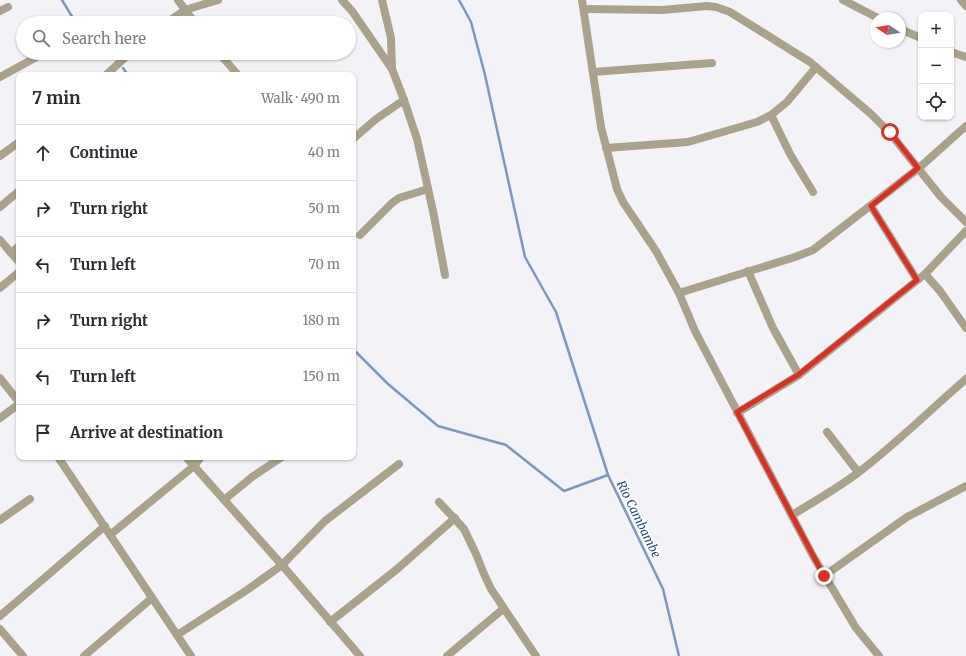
<!DOCTYPE html>
<meta charset="utf-8">
<style>
:root{--surface:#fff;--page:#f2f2f3;--text:#2b2b33;--muted:#7c7c81;--line:#e1e1e2}
body{margin:0;font-family:Merriweather,serif;background:var(--page);color:var(--text)}
.controls{position:absolute;right:12px;top:12px;display:grid;overflow:hidden;border-radius:8px;box-shadow:0 1px 3px #0004}
.controls button{width:36px;height:36px;display:grid;place-items:center;padding:0;border:0;border-bottom:1px solid var(--line);background:var(--surface);color:var(--text);font:20px sans-serif}
.compass{position:absolute;left:870px;top:12px;width:36px;height:36px;border-radius:50%;background:var(--surface);box-shadow:0 1px 3px #0004;rotate:282deg}
.stop{position:absolute;width:12px;height:12px;margin:-9px;border:3px solid #d93025;border-radius:50%;background:#fff}
.stop.end{background:#d93025;border-color:#fff;box-shadow:0 1px 4px #0008}
.list{margin:0;padding:0;list-style:none}
h2{display:flex;justify-content:space-between;align-items:center;height:52px;margin:0;padding:0 16px;font-size:17px}
h2 small{font-size:13px;font-weight:400;color:var(--muted)}
.list li{display:grid;grid-template-columns:26px 1fr auto;gap:12px;align-items:center;box-sizing:border-box;height:56px;padding:0 16px;border-top:1px solid var(--line)}
.list b{display:block;font-size:15px;white-space:nowrap}
.list em{font-size:13px;font-style:normal;color:var(--muted)}
.icon{flex:none;width:22px;height:22px;fill:none;stroke:currentColor;stroke-width:2;stroke-linecap:round;stroke-linejoin:round}
.map{position:relative;flex:none;width:966px;height:656px;overflow:hidden}
.search{position:absolute;background:var(--surface);box-shadow:0 1px 3px #0004;left:16px;top:16px;width:340px;height:44px;display:flex;align-items:center;gap:10px;box-sizing:border-box;padding:0 14px;border-radius:22px;color:var(--muted);font-size:15px}
.panel{position:absolute;background:var(--surface);box-shadow:0 1px 3px #0004;left:16px;top:72px;width:340px;height:388px;border-radius:8px}
.map>svg:first-child{display:block}
.lines{fill:none;stroke-linecap:round;stroke-linejoin:round}
.stream{stroke:#7d98c0;stroke-width:2.5}
.street{stroke:#aba28e;stroke-width:8}
.route{stroke:#d93025;stroke-width:5}
.labels{text-anchor:middle;dominant-baseline:central;stroke-width:3.5;stroke-linejoin:round;paint-order:stroke}
.water-label{font-size:12px;font-style:italic;fill:#284b80;stroke:#fff}
</style>
<div class="map">
<svg width="966" height="656" viewBox="0 0 966 656">
<rect width="100%" height="100%" fill="#f3f3f7"/>
<g class="lines">
<g class="stream">
<path d="M 62,0 L 76,23"/>
<path d="M 459,0 L 471,22 L 485,75 L 525,257 L 556,312 L 608,475"/>
<path d="M 107,53 L 115,57"/>
<path d="M 123,68 L 128,75"/>
<path d="M 353,349 L 388,384 L 438,426 L 506,445 L 564,491 L 608,475 L 663,589 L 679,656"/>
</g>
<g class="street">
<path d="M 178,0 L 195,23"/>
<path d="M 342,0 L 352,11 L 392,69 L 404,100 L 417,139 L 433,211 L 445,275"/>
<path d="M 382,0 L 391,38 L 392,68"/>
<path d="M 582,0 L 601,127 L 617,189 L 623,202 L 656,251 L 679,293 L 695,331 L 813,556 L 856,628 L 879,656"/>
<path d="M 843,0 L 878,18"/>
<path d="M 961,0 L 966,6"/>
<path d="M 584,9 L 662,10 L 707,6 L 716,7 L 730,12 L 810,62 L 871,114 L 890,133 L 941,197 L 966,222"/>
<path d="M 0,11 L 8,7"/>
<path d="M 166,23 L 185,10 L 218,0"/>
<path d="M 900,29 L 921,38"/>
<path d="M 951,52 L 966,57"/>
<path d="M 219,53 L 238,75"/>
<path d="M 593,72 L 712,63"/>
<path d="M 106,75 L 130,53"/>
<path d="M 0,77 L 44,53"/>
<path d="M 771,115 L 790,154 L 813,192"/>
<path d="M 353,139 L 376,119 L 404,100"/>
<path d="M 606,148 L 688,142 L 757,122 L 771,115 L 787,102 L 816,67"/>
<path d="M 0,156 L 19,142"/>
<path d="M 871,206 L 917,280"/>
<path d="M 0,207 L 19,191"/>
<path d="M 360,235 L 392,203 L 399,198 L 428,189"/>
<path d="M 0,240 L 19,262"/>
<path d="M 11,253 L 19,246"/>
<path d="M 748,271 L 773,328 L 799,375"/>
<path d="M 925,274 L 940,291 L 966,328"/>
<path d="M 0,288 L 19,272"/>
<path d="M 679,293 L 795,257 L 813,250 L 919,168 L 966,126"/>
<path d="M 0,378 L 19,402"/>
<path d="M 737,413 L 799,375 L 925,274 L 966,231"/>
<path d="M 0,418 L 19,404"/>
<path d="M 827,432 L 858,472"/>
<path d="M 58,457 L 191,656"/>
<path d="M 186,457 L 282,565 L 360,656"/>
<path d="M 224,500 L 252,477 L 282,457"/>
<path d="M 439,502 L 464,529 L 476,554 L 484,574 L 491,589 L 536,656"/>
<path d="M 792,515 C 815,501 838,488 859,472 C 897,443 930,410 966,379"/>
<path d="M 0,520 L 30,499"/>
<path d="M 110,535 L 194,466 L 201,457"/>
<path d="M 824,576 L 907,517 L 966,486"/>
<path d="M 0,616 L 105,526"/>
<path d="M 330,622 L 396,570 L 455,518"/>
<path d="M 0,629 L 23,656"/>
<path d="M 177,635 L 247,590 L 282,565 L 325,521 L 399,464"/>
<path d="M 84,656 L 152,598"/>
<path d="M 447,656 L 503,609"/>
</g>
</g>
<g class="lines">
<path class="route" d="M 824,576 L 737,412 L 798,375 L 917,280 L 871,206 L 918,168 L 890,132"/>
</g>
<g class="labels">
<g class="water-label">
<text transform="translate(639 519) rotate(64)">Rio Cambambe</text>
</g>
</g>
</svg>
<div class="controls">
<button>+</button>
<button>−</button>
<button><svg class="icon" aria-label="locate" viewBox="0 0 24 24"><circle cx="12" cy="12" r="6"/><path d="M12 2v4M12 18v4M2 12h4M18 12h4"/></svg></button>
</div>
<svg class="compass" viewBox="-18 -18 36 36"><path d="M0-13l5 13h-10z" fill="#e53935"/><path d="M0 13l5-13h-10z" fill="#7c7c81"/></svg>
<div class="stop" style="left:890px;top:132px"></div>
<div class="stop end" style="left:824px;top:576px"></div>
<div class="search"><svg class="icon" aria-label="search" viewBox="0 0 24 24"><circle cx="10" cy="10" r="6"/><path d="M15 15l6 6"/></svg>Search here</div>
<section class="panel">
<h2>7 min<small>Walk · 490 m</small></h2>
<ul class="list">
<li><svg class="icon" aria-label="ahead" viewBox="0 0 24 24"><path d="M12 20V5M6 11l6-6 6 6"/></svg><div><b>Continue</b></div><em>40 m</em></li>
<li><svg class="icon" aria-label="right" viewBox="0 0 24 24"><path d="M7 20v-9h11M14 6l5 5-5 5"/></svg><div><b>Turn right</b></div><em>50 m</em></li>
<li><svg class="icon" aria-label="left" viewBox="0 0 24 24"><path d="M17 20v-9H6M10 6l-5 5 5 5"/></svg><div><b>Turn left</b></div><em>70 m</em></li>
<li><svg class="icon" aria-label="right" viewBox="0 0 24 24"><path d="M7 20v-9h11M14 6l5 5-5 5"/></svg><div><b>Turn right</b></div><em>180 m</em></li>
<li><svg class="icon" aria-label="left" viewBox="0 0 24 24"><path d="M17 20v-9H6M10 6l-5 5 5 5"/></svg><div><b>Turn left</b></div><em>150 m</em></li>
<li><svg class="icon" aria-label="arrive" viewBox="0 0 24 24"><path d="M6 21V4h12l-3 4 3 4H6"/></svg><div><b>Arrive at destination</b></div></li>
</ul>
</section>
</div>
